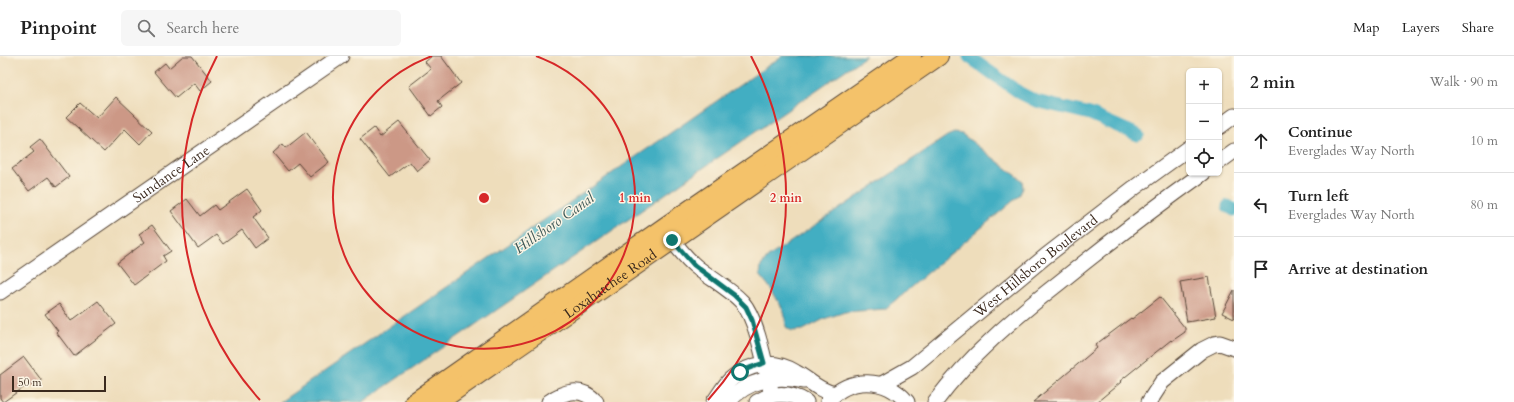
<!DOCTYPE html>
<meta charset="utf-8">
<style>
:root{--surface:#fff;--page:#f6f6f6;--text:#222;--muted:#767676;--line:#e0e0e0}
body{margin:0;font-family:Cardo,serif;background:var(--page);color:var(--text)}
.controls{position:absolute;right:12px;top:12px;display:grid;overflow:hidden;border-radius:6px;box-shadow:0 1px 3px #0004}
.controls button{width:36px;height:36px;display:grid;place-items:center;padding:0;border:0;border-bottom:1px solid var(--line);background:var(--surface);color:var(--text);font:20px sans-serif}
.scale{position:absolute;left:12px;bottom:10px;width:94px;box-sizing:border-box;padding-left:4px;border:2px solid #3b2a1e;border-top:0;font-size:11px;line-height:14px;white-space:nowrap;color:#3b2a1e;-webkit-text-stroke:3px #fcf5e5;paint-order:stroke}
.stop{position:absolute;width:12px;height:12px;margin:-9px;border:3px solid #0f766e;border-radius:50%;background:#fff}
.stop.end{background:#0f766e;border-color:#fff;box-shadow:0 1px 4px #0008}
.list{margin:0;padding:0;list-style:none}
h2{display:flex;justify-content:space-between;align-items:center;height:52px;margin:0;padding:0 16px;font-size:17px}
h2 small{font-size:13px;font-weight:400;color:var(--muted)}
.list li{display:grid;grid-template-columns:26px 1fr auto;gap:12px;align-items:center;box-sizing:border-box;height:64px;padding:0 16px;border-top:1px solid var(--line)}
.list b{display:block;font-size:15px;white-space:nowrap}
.list p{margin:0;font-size:13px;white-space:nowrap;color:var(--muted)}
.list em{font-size:13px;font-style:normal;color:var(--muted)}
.icon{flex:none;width:22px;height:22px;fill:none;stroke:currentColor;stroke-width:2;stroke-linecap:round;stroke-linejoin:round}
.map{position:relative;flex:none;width:1234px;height:346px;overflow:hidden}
header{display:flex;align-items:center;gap:24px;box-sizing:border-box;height:56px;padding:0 20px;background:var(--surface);border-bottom:1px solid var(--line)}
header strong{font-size:19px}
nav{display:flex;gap:22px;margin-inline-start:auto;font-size:14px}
.search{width:280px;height:36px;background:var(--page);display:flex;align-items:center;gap:10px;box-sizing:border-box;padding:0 14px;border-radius:6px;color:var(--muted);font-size:15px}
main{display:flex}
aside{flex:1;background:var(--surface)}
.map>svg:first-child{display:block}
.water{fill:#43aec2;stroke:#3f6c70}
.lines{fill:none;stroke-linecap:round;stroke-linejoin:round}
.canal{stroke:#43aec2;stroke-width:13}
.building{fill:#cc9886}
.minor-casing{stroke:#564536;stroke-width:17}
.major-casing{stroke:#564536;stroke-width:20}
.minor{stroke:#fff;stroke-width:15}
.major{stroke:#f4c26a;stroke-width:18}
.route{stroke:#0f766e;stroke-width:5}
.ring{fill:none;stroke:#d62828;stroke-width:2}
.labels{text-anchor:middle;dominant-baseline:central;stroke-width:3;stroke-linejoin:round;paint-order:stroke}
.street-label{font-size:14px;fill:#3b2a1e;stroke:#fcf5e5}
.water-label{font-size:15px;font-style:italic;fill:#3e5857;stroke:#fcf5e5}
.centre{fill:#d62828;stroke:#fcf5e5;stroke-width:2}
.ring-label{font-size:12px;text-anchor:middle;font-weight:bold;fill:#d62828;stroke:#fcf5e5;stroke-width:3;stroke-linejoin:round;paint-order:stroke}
</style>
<header>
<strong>Pinpoint</strong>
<div class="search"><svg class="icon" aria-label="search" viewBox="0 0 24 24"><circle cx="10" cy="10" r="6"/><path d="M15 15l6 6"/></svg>Search here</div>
<nav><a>Map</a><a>Layers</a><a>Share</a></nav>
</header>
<main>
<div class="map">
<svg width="1234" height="346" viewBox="0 0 1234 346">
<rect width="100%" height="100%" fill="#fcf5e5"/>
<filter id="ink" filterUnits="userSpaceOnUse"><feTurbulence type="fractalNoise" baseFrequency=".025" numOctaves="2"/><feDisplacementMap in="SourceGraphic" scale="8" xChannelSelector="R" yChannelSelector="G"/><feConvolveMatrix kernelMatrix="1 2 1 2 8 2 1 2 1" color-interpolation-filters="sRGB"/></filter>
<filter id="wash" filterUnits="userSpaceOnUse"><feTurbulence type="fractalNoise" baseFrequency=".012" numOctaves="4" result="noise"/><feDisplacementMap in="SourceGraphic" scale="16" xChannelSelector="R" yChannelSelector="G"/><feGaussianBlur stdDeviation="0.9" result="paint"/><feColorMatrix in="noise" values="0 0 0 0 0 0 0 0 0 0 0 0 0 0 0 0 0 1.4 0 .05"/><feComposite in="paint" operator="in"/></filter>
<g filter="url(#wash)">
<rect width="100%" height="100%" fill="#edb"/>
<g class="water">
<path d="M 782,0 L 866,0 L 363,346 L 280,346 Z"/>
<path d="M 954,77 L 962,78 L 1022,124 L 1023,132 L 1019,140 L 885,253 L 845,256 L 824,263 L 803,274 L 792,275 L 786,271 L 784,255 L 771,233 L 760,219 L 761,210 L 768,201 L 947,80 Z"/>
</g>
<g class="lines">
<g class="canal">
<path d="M 969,1 L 1020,37 L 1036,45 L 1090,58 L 1138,79"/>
<path d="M 1228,150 L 1234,154"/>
</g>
</g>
<g id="blocks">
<g class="building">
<path d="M 183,0 L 192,0 L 212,25 L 200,35 L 194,27 L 176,42 L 154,16 L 165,7 L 169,12 Z"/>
<path d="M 432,0 L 441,0 L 461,27 L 438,45 L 442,51 L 431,60 L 409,30 L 431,13 L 425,6 Z"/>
<path d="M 116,41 L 152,75 L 140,88 L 125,73 L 104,96 L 66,61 L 80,47 L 97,62 Z"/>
<path d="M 399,66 L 430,104 L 417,115 L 410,106 L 390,121 L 360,83 L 374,72 L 380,81 Z"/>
<path d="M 306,76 L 329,106 L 310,121 L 298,107 L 288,115 L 273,97 L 283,88 L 286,92 Z"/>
<path d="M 40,83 L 69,121 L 56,131 L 48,121 L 29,135 L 12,113 L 34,96 L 30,91 Z"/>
<path d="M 247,133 L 262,154 L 253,161 L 268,182 L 255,192 L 242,174 L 223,188 L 216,179 L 198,192 L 171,155 L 187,143 L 200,160 L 214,149 L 218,154 Z"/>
<path d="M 152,169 L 171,195 L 163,200 L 166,205 L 134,229 L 117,207 L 145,186 L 139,178 Z"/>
<path d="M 1209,221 L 1216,261 L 1187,266 L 1180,226 Z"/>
<path d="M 1234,234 L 1234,263 L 1222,257 Z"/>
<path d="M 1160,241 L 1185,272 L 1185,276 L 1172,285 L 1171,284 L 1120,325 L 1121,326 L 1097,346 L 1033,346 L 1097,292 L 1095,289 L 1131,262 L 1132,263 Z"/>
<path d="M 98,245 L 116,268 L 74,300 L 56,276 L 58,275 L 45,258 L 59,248 L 71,265 Z"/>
<path d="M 24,301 L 42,325 L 33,331 L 30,327 L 3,346 L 0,342 L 0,319 Z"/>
</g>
</g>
</g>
<g filter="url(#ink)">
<use href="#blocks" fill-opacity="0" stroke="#564536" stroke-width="1"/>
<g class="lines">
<g class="minor-casing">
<g id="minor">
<path d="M 1219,71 L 1234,60"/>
<path d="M 1219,106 L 1234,95"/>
<path d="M 672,184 C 680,194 688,205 699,213 C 713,224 730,233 742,246 C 758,264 766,315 772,339"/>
<path id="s1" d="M 0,236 L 341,0"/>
<path id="s2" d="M 882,328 L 912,311 L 1046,200 L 1134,132 L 1189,92"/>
<path d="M 828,345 C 849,320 886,321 907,346"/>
<path d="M 549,346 C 564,335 582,330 596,346"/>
<path d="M 714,346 C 719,339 724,330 730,324 C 748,307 774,303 795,316 C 810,324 817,334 835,338"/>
<path d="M 728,346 C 747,324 776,318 804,325"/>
<path d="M 757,346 C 772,336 790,336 806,346"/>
<path d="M 935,346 C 970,299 1014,262 1060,226 C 1107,188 1154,152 1203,117"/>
<path d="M 1149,346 L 1162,326 L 1202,294 L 1214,288 L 1220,287 L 1234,292"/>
</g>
</g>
<g class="major-casing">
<g id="major">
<path d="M 414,346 L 664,171 L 912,0"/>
<path id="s3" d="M 439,346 L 939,0"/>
</g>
</g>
<use href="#minor" class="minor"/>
<use href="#major" class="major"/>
</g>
</g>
<g class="lines" filter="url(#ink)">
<path class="route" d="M 672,184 L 694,209 L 734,239 L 746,251 L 752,264 L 764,307 L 752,311 L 740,316"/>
</g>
<g class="ring">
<path d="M536 0A151 151 0 1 1 432 0"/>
<path d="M260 344A302 302 0 0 1 217 0M751 0A302 302 0 0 1 708 344"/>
</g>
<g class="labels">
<g class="street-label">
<text stroke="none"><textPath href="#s1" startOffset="208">Sundance Lane</textPath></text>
<text stroke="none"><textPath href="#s2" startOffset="194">West Hillsboro Boulevard</textPath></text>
<text stroke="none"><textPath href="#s3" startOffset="208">Loxahatchee Road</textPath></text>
</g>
<g class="water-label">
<text transform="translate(554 167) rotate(-35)">Hillsboro Canal</text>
</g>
</g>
<circle cx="484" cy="142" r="6" class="centre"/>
<g class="ring-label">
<text x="635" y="146">1 min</text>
<text x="786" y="146">2 min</text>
</g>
</svg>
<div class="controls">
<button>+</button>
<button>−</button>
<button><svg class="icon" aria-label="locate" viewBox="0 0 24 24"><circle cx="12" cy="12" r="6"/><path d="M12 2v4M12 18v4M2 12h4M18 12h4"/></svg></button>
</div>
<div class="scale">50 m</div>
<div class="stop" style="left:740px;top:316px"></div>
<div class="stop end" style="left:672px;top:184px"></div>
</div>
<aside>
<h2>2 min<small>Walk · 90 m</small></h2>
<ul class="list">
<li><svg class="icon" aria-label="ahead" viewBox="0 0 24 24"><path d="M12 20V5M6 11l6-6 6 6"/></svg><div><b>Continue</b><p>Everglades Way North</p></div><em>10 m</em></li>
<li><svg class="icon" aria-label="left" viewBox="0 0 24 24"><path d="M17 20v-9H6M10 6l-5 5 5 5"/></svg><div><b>Turn left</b><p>Everglades Way North</p></div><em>80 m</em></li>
<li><svg class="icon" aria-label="arrive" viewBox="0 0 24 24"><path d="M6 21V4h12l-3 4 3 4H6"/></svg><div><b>Arrive at destination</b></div></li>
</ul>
</aside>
</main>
